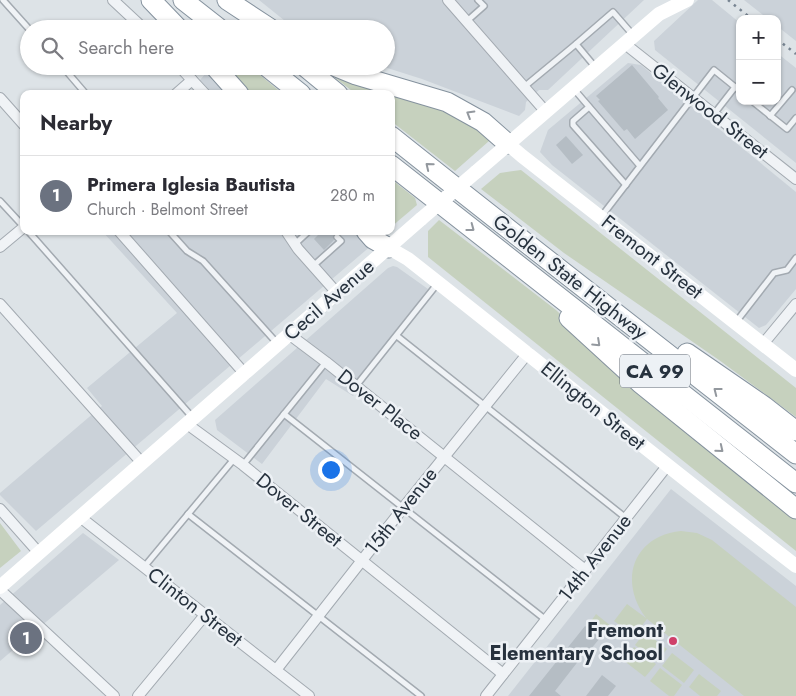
<!DOCTYPE html>
<meta charset="utf-8">
<style>
:root{--surface:#fff;--page:#f2f2f3;--text:#2b2b33;--muted:#7c7c81;--line:#e1e1e2;--accent:#7c3aed}
body{margin:0;font-family:Jost,sans-serif;background:var(--page);color:var(--text)}
.controls{position:absolute;right:15px;top:15px;display:grid;overflow:hidden;border-radius:10px;box-shadow:0 1px 4px #0004}
.controls button{width:45px;height:45px;display:grid;place-items:center;padding:0;border:0;border-bottom:1px solid var(--line);background:var(--surface);color:var(--text);font:25px sans-serif}
.you{position:absolute;left:330px;top:469px;width:18px;height:18px;margin:-12px;border:4px solid #fff;border-radius:50%;background:#1a73e8;box-shadow:0 0 0 8px #1a73e833}
.badge{display:grid;place-items:center;width:32px;height:32px;border-radius:50%;background:var(--accent);color:#fff;font-size:16px;font-weight:700}
.pin{position:absolute;translate:-50% -50%;border:2px solid #fff;box-shadow:0 1px 5px #0006}
.list{margin:0;padding:0;list-style:none}
h2{display:flex;justify-content:space-between;align-items:center;height:65px;margin:0;padding:0 20px;font-size:21px}
h2 small{font-size:16px;font-weight:400;color:var(--muted)}
.list li{display:grid;grid-template-columns:32px 1fr auto;gap:15px;align-items:center;box-sizing:border-box;height:80px;padding:0 20px;border-top:1px solid var(--line)}
.list b{display:block;font-size:19px;white-space:nowrap}
.list p{margin:0;font-size:16px;white-space:nowrap;color:var(--muted)}
.list em{font-size:16px;font-style:normal;color:var(--muted)}
.icon{flex:none;width:28px;height:28px;fill:none;stroke:currentColor;stroke-width:2;stroke-linecap:round;stroke-linejoin:round}
.map{position:relative;flex:none;width:796px;height:696px;overflow:hidden}
.search{position:absolute;background:var(--surface);box-shadow:0 1px 4px #0004;left:20px;top:20px;width:375px;height:55px;display:flex;align-items:center;gap:12px;box-sizing:border-box;padding:0 18px;border-radius:28px;color:var(--muted);font-size:19px}
.panel{position:absolute;background:var(--surface);box-shadow:0 1px 4px #0004;left:20px;top:90px;width:375px;height:145px;border-radius:10px}
.map>svg:first-child{display:block}
.built{fill:#cbd2d9}
.green{fill:#c6d1be}
.building{fill:#b5bdc4}
.lines{fill:none;stroke-linecap:round;stroke-linejoin:round}
.lane-casing{stroke:#a3aab1;stroke-width:8}
.street-casing{stroke:#a3aab1;stroke-width:12}
.highway-casing{stroke:#85929e;stroke-width:21}
.lane{stroke:#f0f3f6;stroke-width:5}
.street{stroke:#f0f3f6;stroke-width:10}
.secondary{stroke:#fff;stroke-width:14}
.highway{stroke:#fff;stroke-width:19}
.rail{stroke:#778491;stroke-width:2.5;stroke-dasharray:2.5 5;stroke-linecap:butt}
.secondary-bridge{stroke:#fff;stroke-width:14}
.oneway{stroke:#93989e}
.poi-dot{fill:#cf3f69;stroke:#edf1f5;stroke-width:2}
.labels{text-anchor:middle;dominant-baseline:central;stroke-width:5;stroke-linejoin:round;paint-order:stroke}
.shield{fill:#edf1f5;stroke:#626b75;stroke-width:1}
.shield-label{font-size:19px;font-weight:bold;fill:#27323e}
.street-label{font-size:20px;fill:#27323e;stroke:#edf1f5}
.poi-label{font-size:20px;font-weight:bold;fill:#27323e;stroke:#edf1f5;text-anchor:end}
</style>
<div class="map">
<svg width="796" height="696" viewBox="0 0 796 696">
<rect width="100%" height="100%" fill="#dde3e7"/>
<g class="built">
<path d="M 259,0 L 644,0 L 548,90 L 539,90 L 526,102 L 525,110 L 519,116 L 422,79 L 381,66 L 386,66 L 386,29 L 295,29 Z"/>
<path d="M 698,0 L 712,0 L 740,23 L 740,101 L 777,101 L 777,53 L 796,68 L 796,163 L 655,50 L 654,41 Z"/>
<path d="M 744,0 L 796,0 L 796,41 L 777,26 L 777,19 L 768,19 Z"/>
<path d="M 628,63 L 641,65 L 796,192 L 796,289 L 766,325 L 759,328 L 552,165 L 540,152 L 548,130 Z"/>
<path d="M 206,73 L 225,94 L 188,94 Z"/>
<path d="M 102,231 L 358,231 L 372,245 L 36,531 L 0,495 L 0,493 L 102,406 L 87,388 L 177,313 Z"/>
<path d="M 393,266 L 397,267 L 428,289 L 353,396 L 326,379 L 262,464 L 217,430 L 215,420 L 388,268 Z"/>
<path d="M 671,489 L 796,586 L 796,696 L 508,696 Z"/>
<path d="M 83,533 L 119,560 L 0,661 L 0,605 Z"/>
</g>
<g class="green">
<path d="M 223,66 L 249,66 L 283,94 L 250,94 Z"/>
<path d="M 320,66 L 325,66 L 446,106 L 490,136 L 489,141 L 455,171 L 391,121 L 391,94 L 356,94 Z"/>
<path d="M 521,170 L 796,388 L 796,417 L 719,360 L 564,253 L 481,189 L 500,173 Z"/>
<path d="M 391,179 L 415,198 L 417,205 L 391,227 Z"/>
<path d="M 439,220 L 556,310 L 647,398 L 796,518 L 796,551 L 428,257 L 428,231 Z"/>
<path d="M 0,523 L 21,551 L 0,568 Z"/>
<path d="M 681,531 L 697,533 L 712,540 L 796,607 L 796,696 L 744,696 L 647,619 L 634,636 L 614,621 L 627,604 L 646,618 C 618,581 633,536 681,531 Z"/>
<path d="M 596,614 L 611,626 L 603,636 L 589,624 Z"/>
<path d="M 645,632 L 667,649 L 657,662 L 635,645 Z"/>
<path d="M 634,647 L 656,664 L 645,677 L 623,660 Z"/>
<path d="M 672,653 L 694,670 L 684,683 L 662,666 Z"/>
<path d="M 660,668 L 682,685 L 674,696 L 669,696 L 650,681 Z"/>
<path d="M 699,674 L 721,691 L 717,696 L 700,696 L 689,687 Z"/>
</g>
<g class="building">
<path d="M 632,65 L 659,97 L 658,98 L 668,110 L 635,139 L 627,129 L 624,131 L 598,101 L 600,100 L 596,96 Z"/>
<path d="M 566,136 L 583,155 L 572,164 L 556,145 Z"/>
<path d="M 322,231 L 344,231 L 340,234 L 338,233 L 334,234 L 333,236 L 334,240 L 324,250 L 314,239 Z"/>
<path d="M 585,626 L 600,638 L 585,656 L 583,655 L 555,691 L 561,696 L 529,696 Z"/>
<path d="M 602,675 L 616,686 L 608,696 L 586,696 Z"/>
</g>
<g class="lines">
<g class="lane-casing">
<g id="lane">
<path d="M 3,0 L 29,29"/>
<path d="M 467,21 L 484,6 L 478,0"/>
<path d="M 62,66 L 86,94"/>
<path d="M 596,68 L 576,44 L 613,12 L 633,35"/>
<path d="M 524,87 L 576,44"/>
<path d="M 573,88 L 640,166"/>
<path d="M 752,101 L 787,129 L 796,118"/>
<path d="M 589,107 L 573,121 L 573,125 L 626,185"/>
<path d="M 714,114 L 735,87"/>
<path d="M 770,116 L 792,90"/>
<path d="M 0,201 L 24,227"/>
<path d="M 601,217 L 714,70 L 740,91"/>
<path d="M 28,231 L 193,418"/>
<path d="M 169,231 L 187,251 L 203,261 L 276,342"/>
<path d="M 295,244 L 309,231"/>
<path d="M 313,266 L 341,241 L 337,237"/>
<path d="M 736,322 L 774,273 L 787,270 L 796,258"/>
<path d="M 397,336 L 626,518"/>
<path d="M 356,386 L 438,283"/>
<path d="M 284,414 L 546,620"/>
<path d="M 243,465 L 326,362"/>
<path d="M 188,514 L 421,696"/>
<path d="M 144,567 L 234,459"/>
</g>
</g>
<g class="street-casing">
<g id="street">
<path d="M 113,0 L 144,29"/>
<path d="M 448,0 L 546,112"/>
<path d="M 625,44 L 796,179"/>
<path d="M 179,66 L 205,94"/>
<path d="M 176,94 L 192,80"/>
<path d="M 0,98 L 24,125"/>
<path d="M 119,231 L 245,374"/>
<path d="M 286,231 L 298,249 L 337,293"/>
<path d="M 0,247 L 24,227"/>
<path d="M 0,304 L 142,463"/>
<path d="M 290,335 L 326,362 L 585,570"/>
<path d="M 763,344 L 796,304"/>
<path d="M 187,424 L 243,465 L 503,674"/>
<path d="M 0,509 L 39,553"/>
<path d="M 80,517 L 309,696"/>
<path d="M 0,590 L 114,696"/>
<path d="M 276,670 L 403,508 L 528,353"/>
<path d="M 138,696 L 205,615"/>
<path d="M 486,696 L 667,466"/>
</g>
</g>
<g class="highway-casing">
<g id="highway">
<path d="M 151,0 L 179,29"/>
<path d="M 183,0 L 220,29"/>
<path d="M 227,0 L 271,29"/>
<path d="M 214,66 L 239,94"/>
<path d="M 266,66 L 301,94"/>
<path d="M 304,66 L 338,94"/>
<path d="M 334,66 L 356,75 L 447,102 L 483,122 L 508,144"/>
<path d="M 391,136 C 525,243 661,348 796,454"/>
<path d="M 391,165 L 796,483"/>
<path d="M 366,231 L 373,239 L 389,248"/>
<path d="M 569,318 L 640,383 L 796,509"/>
<path d="M 687,353 L 764,406 L 796,431"/>
</g>
</g>
<use href="#lane" class="lane"/>
<use href="#street" class="street"/>
<g class="secondary">
<path d="M 508,144 L 522,156 L 796,370"/>
<path d="M 476,172 L 659,14 L 687,0"/>
<path d="M 389,248 L 408,259 C 538,361 665,465 796,566"/>
<path d="M 0,587 L 421,219"/>
</g>
<use href="#highway" class="highway"/>
<g class="rail">
<path d="M 728,0 L 752,19"/>
<path d="M 777,39 L 796,54"/>
</g>
<path class="secondary-bridge" d="M 421,219 L 476,172"/>
</g>
<defs><path id="oneway-chevron" d="M-2-3.5L2.5 0L-2 3.5" fill="none" stroke-width="1.6" stroke-linecap="round" stroke-linejoin="round" transform="scale(1.25)"/></defs>
<g class="oneway">
<use href="#oneway-chevron" transform="translate(470 114) rotate(-149)"/>
<use href="#oneway-chevron" transform="translate(429 166) rotate(-141)"/>
<use href="#oneway-chevron" transform="translate(471 228) rotate(37)"/>
<use href="#oneway-chevron" transform="translate(597 343) rotate(43)"/>
<use href="#oneway-chevron" transform="translate(717 391) rotate(-142)"/>
<use href="#oneway-chevron" transform="translate(720 449) rotate(39)"/>
</g>
<circle class="poi-dot" cx="673" cy="641" r="5"/>
<g class="labels">
<rect class="shield" x="620" y="354.5" width="70" height="33" rx="4"/>
<g class="shield-label">
<text x="655" y="371">CA 99</text>
</g>
<g class="street-label">
<text transform="translate(710 111) rotate(38)">Glenwood Street</text>
<text transform="translate(652 257) rotate(38)">Fremont Street</text>
<text transform="translate(570 277) rotate(38)">Golden State Highway</text>
<text transform="translate(329 300) rotate(-41)">Cecil Avenue</text>
<text transform="translate(380 405) rotate(38)">Dover Place</text>
<text transform="translate(593 406) rotate(39)">Ellington Street</text>
<text transform="translate(299 510) rotate(39)">Dover Street</text>
<text transform="translate(401 511) rotate(-52)">15th Avenue</text>
<text transform="translate(595 558) rotate(-52)">14th Avenue</text>
<text transform="translate(195 607) rotate(38)">Clinton Street</text>
</g>
<g class="poi-label">
<text x="663" y="630">Fremont<tspan x="663" dy="23">Elementary School</tspan></text>
</g>
</g>
</svg>
<div class="controls">
<button>+</button>
<button>−</button>
</div>
<div class="you"></div>
<div class="pin badge" style="left:26px;top:638px;background:#6b7280">1</div>
<div class="search"><svg class="icon" aria-label="search" viewBox="0 0 24 24"><circle cx="10" cy="10" r="6"/><path d="M15 15l6 6"/></svg>Search here</div>
<section class="panel">
<h2>Nearby<small></small></h2>
<ul class="list">
<li><span class="badge" style="background:#6b7280">1</span><div><b>Primera Iglesia Bautista</b><p>Church · Belmont Street</p></div><em>280 m</em></li>
</ul>
</section>
</div>
